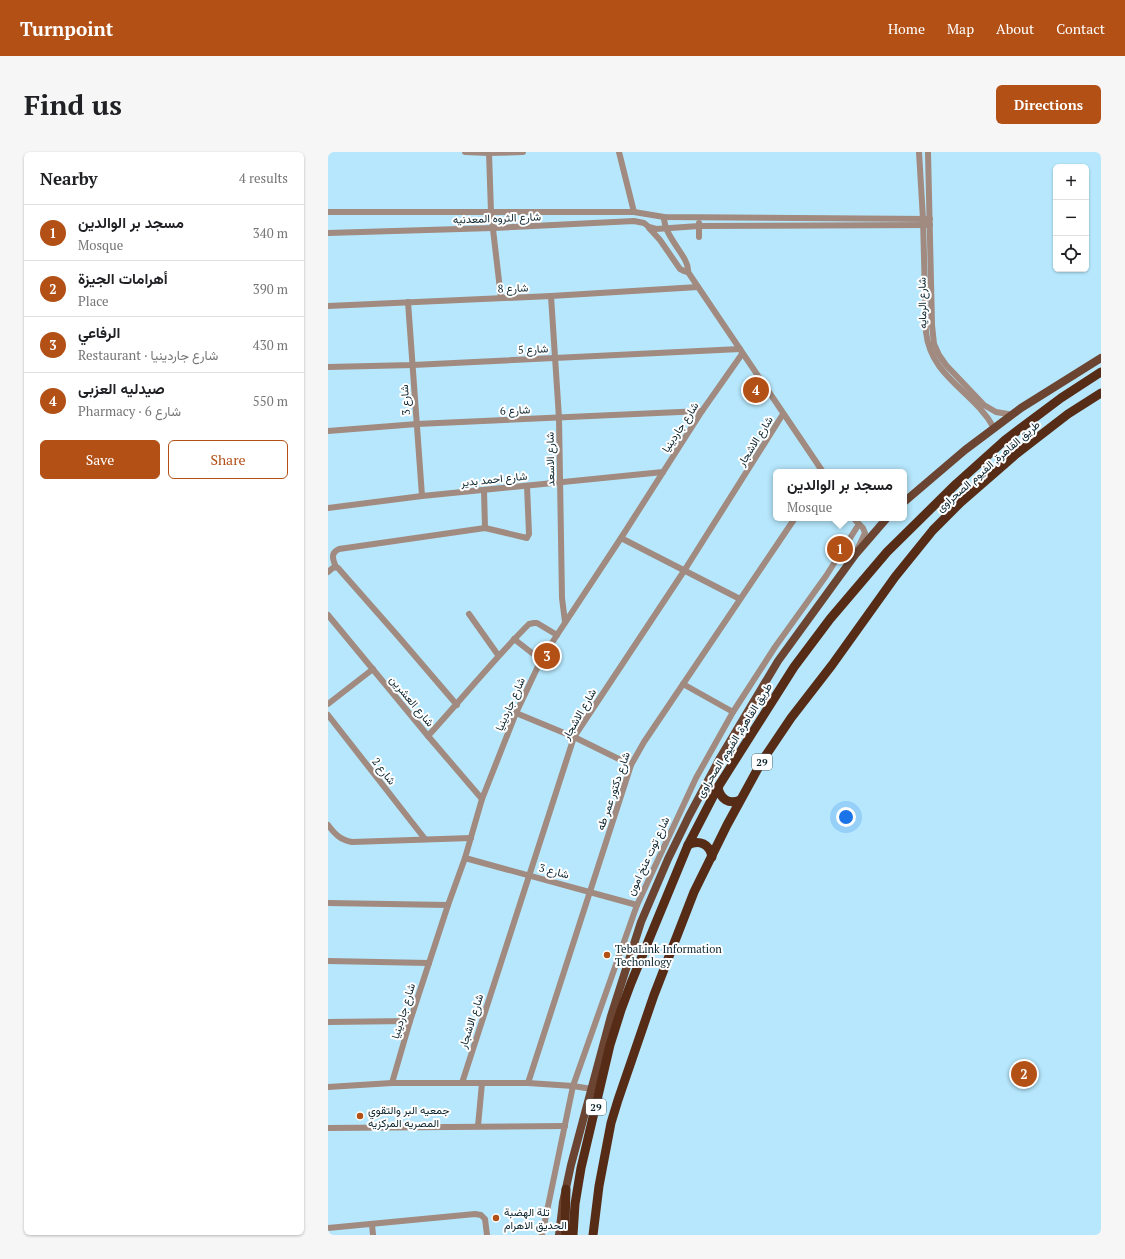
<!DOCTYPE html>
<meta charset="utf-8">
<style>
:root{--surface:#fff;--page:#f6f6f6;--text:#202124;--muted:#757577;--line:#e0e0e0;--accent:#b25016}
body{margin:0;font-family:"PT Serif",Vazirmatn,serif;background:var(--page);color:var(--text)}
.controls{position:absolute;right:12px;top:12px;display:grid;overflow:hidden;border-radius:6px;box-shadow:0 1px 3px #0004}
.controls button{width:36px;height:36px;display:grid;place-items:center;padding:0;border:0;border-bottom:1px solid var(--line);background:var(--surface);color:var(--text);font:20px sans-serif}
.you{position:absolute;left:518px;top:665px;width:14px;height:14px;margin:-10px;border:3px solid #fff;border-radius:50%;background:#1a73e8;box-shadow:0 0 0 6px #1a73e833}
.badge{display:grid;place-items:center;width:26px;height:26px;border-radius:50%;background:var(--accent);color:#fff;font-size:13px;font-weight:700}
.pin{position:absolute;translate:-50% -50%;border:2px solid #fff;box-shadow:0 1px 4px #0006}
.popup{position:absolute;left:445px;top:317px;width:134px;height:52px;box-sizing:border-box;display:grid;place-content:center;border-radius:6px;background:var(--surface);filter:drop-shadow(0 1px 3px #0005);font-size:13px;white-space:nowrap;color:var(--muted)}
.popup b{font-size:15px;color:var(--text)}
.popup::after{content:'';position:absolute;left:50%;top:100%;margin-left:-8px;border:8px solid transparent;border-top-color:var(--surface)}
.list{margin:0;padding:0;list-style:none}
h2{display:flex;justify-content:space-between;align-items:center;height:52px;margin:0;padding:0 16px;font-size:17px}
h2 small{font-size:13px;font-weight:400;color:var(--muted)}
.list li{display:grid;grid-template-columns:26px 1fr auto;gap:12px;align-items:center;box-sizing:border-box;height:56px;padding:0 16px;border-top:1px solid var(--line)}
.list b{display:block;font-size:15px;white-space:nowrap}
.list p{margin:0;font-size:13px;white-space:nowrap;color:var(--muted)}
.list em{font-size:13px;font-style:normal;color:var(--muted)}
.actions{display:flex;gap:8px;padding:12px 16px}
.actions a{flex:1;padding:9px 0;border:1px solid var(--accent);border-radius:6px;text-align:center;font-size:14px;color:var(--accent)}
.actions .main{background:var(--accent);color:#fff}
.icon{flex:none;width:22px;height:22px;fill:none;stroke:currentColor;stroke-width:2;stroke-linecap:round;stroke-linejoin:round}
.map{position:relative;flex:none;width:773px;height:1083px;overflow:hidden;border-radius:6px}
header{display:flex;align-items:center;gap:24px;box-sizing:border-box;height:56px;padding:0 20px;background:var(--accent);color:#fff}
header strong{font-size:19px}
nav{display:flex;gap:22px;margin-inline-start:auto;font-size:14px}
.intro{display:flex;align-items:center;justify-content:space-between;box-sizing:border-box;height:96px;padding:0 24px}
h1{margin:0;font-size:28px}
.button{padding:10px 18px;border-radius:6px;background:var(--accent);color:#fff;font-size:14px;font-weight:700}
main{display:flex;gap:24px;padding:0 24px}
aside{flex:1;background:var(--surface);border-radius:6px;box-shadow:0 1px 3px #0004}
.map>svg:first-child{display:block}
.lines{fill:none;stroke-linecap:round;stroke-linejoin:round}
.minor{stroke:#a18a7f;stroke-width:6}
.major{stroke:#6c4532;stroke-width:8}
.highway{stroke:#572c16;stroke-width:9}
.poi-dot{fill:#b25016;stroke:#fff;stroke-width:1.5}
.labels{text-anchor:middle;dominant-baseline:central;stroke-width:4;stroke-linejoin:round;paint-order:stroke}
.shield{fill:#fff;stroke:#54666d;stroke-width:1}
.shield-label{font-size:10px;font-weight:bold;fill:#0a242e}
.street-label{font-size:11px;fill:#0a242e;stroke:#fff}
.poi-label{font-size:11px;fill:#0a242e;stroke:#fff;text-anchor:start}
</style>
<header>
<strong>Turnpoint</strong>
<nav><a>Home</a><a>Map</a><a>About</a><a>Contact</a></nav>
</header>
<div class="intro"><h1>Find us</h1><a class="button">Directions</a></div>
<main>
<aside>
<h2>Nearby<small>4 results</small></h2>
<ul class="list">
<li><span class="badge">1</span><div><b>مسجد بر الوالدين</b><p>Mosque</p></div><em>340 m</em></li>
<li><span class="badge">2</span><div><b>أهرامات الجيزة</b><p>Place</p></div><em>390 m</em></li>
<li><span class="badge">3</span><div><b>الرفاعي</b><p>Restaurant · شارع جاردينيا</p></div><em>430 m</em></li>
<li><span class="badge">4</span><div><b>صيدليه العزبى</b><p>Pharmacy · شارع 6</p></div><em>550 m</em></li>
</ul>
<div class="actions"><a class="main">Save</a><a>Share</a></div>
</aside>
<div class="map">
<svg width="773" height="1083" viewBox="0 0 773 1083">
<rect width="100%" height="100%" fill="#b6e7fc"/>
<g class="lines">
<g class="minor">
<path d="M 137,0 L 161,1 L 195,0"/>
<path d="M 291,0 L 306,60"/>
<path d="M 591,0 L 595,67 L 598,180 C 603,226 646,239 666,276"/>
<path d="M 600,0 L 604,173 L 606,192 L 611,203 L 618,213 L 656,253 L 668,260 L 680,262 L 683,263"/>
<path d="M 161,1 L 163,60 L 173,146"/>
<path d="M 0,60 L 306,60 L 336,65 L 602,67"/>
<path d="M 336,65 C 336,86 362,105 360,120 L 495,320"/>
<path d="M 321,76 L 332,88 L 352,117 L 356,119 L 360,120"/>
<path d="M 0,81 L 165,76 L 306,69 L 316,71 L 321,75 L 328,77 L 371,74 L 602,73"/>
<path d="M 371,85 L 371,71"/>
<path d="M 223,144 L 231,266 L 234,446 L 237,470"/>
<path d="M 80,150 L 94,344"/>
<path d="M 0,154 L 223,144 L 370,135"/>
<path d="M 0,215 L 85,213 L 412,197"/>
<path d="M 0,279 L 89,272 L 374,259"/>
<path d="M 156,338 L 157,376"/>
<path d="M 0,356 L 94,344 L 335,320"/>
<path d="M 525,366 L 535,376 L 537,381 L 529,398"/>
<path d="M 293,386 L 412,447"/>
<path d="M 8,415 C 5,408 2,401 11,397 L 157,376 L 199,386 L 201,382 L 199,334"/>
<path d="M 0,420 L 6,415 L 10,416 L 69,483 L 129,553"/>
<path d="M 141,462 L 170,503"/>
<path d="M 0,463 L 100,584 L 154,647"/>
<path d="M 186,487 L 213,508"/>
<path d="M 355,532 L 405,560"/>
<path d="M 0,552 L 45,517"/>
<path d="M 188,561 L 246,585 L 303,613"/>
<path d="M 0,563 L 97,687"/>
<path d="M 100,584 C 134,547 165,508 201,472 L 206,471 L 209,471 L 229,483"/>
<path d="M 0,673 C 7,682 12,688 24,690 L 143,686"/>
<path d="M 137,706 L 309,753"/>
<path d="M 0,751 L 120,753"/>
<path d="M 0,809 L 101,811"/>
<path d="M 0,870 L 82,869"/>
<path d="M 64,931 L 82,869 L 120,753 L 137,706 L 154,647 L 188,561 L 213,508 L 229,483 L 293,386 L 374,259 L 414,202"/>
<path d="M 134,931 L 246,585 L 356,419 L 455,262"/>
<path d="M 200,931 L 303,613 L 316,590 L 467,366"/>
<path d="M 0,935 L 64,931 L 200,931 L 245,934 L 264,937"/>
<path d="M 150,974 L 154,931"/>
<path d="M 0,976 L 237,974"/>
<path d="M 44,1072 L 45,1083"/>
<path d="M 0,1076 L 147,1062 L 153,1063 L 157,1067 L 159,1083"/>
<path d="M 214,1083 L 245,934 L 309,753 L 368,626 L 405,560 L 447,495 L 498,424 L 531,372"/>
</g>
<g class="major">
<path d="M 576,350 L 637,298 L 693,256 L 773,206"/>
<path d="M 231,1083 L 235,1050 L 243,1013 L 283,864 L 313,770 L 340,707 L 361,664 L 392,606 L 450,509 L 527,403 L 559,366"/>
</g>
<g class="highway">
<path d="M 390,635 C 392,647 401,653 412,648"/>
<path d="M 360,693 C 371,687 382,692 384,705"/>
<path d="M 238,1083 L 237,1074 L 238,1037"/>
<path d="M 245,1083 L 247,1052 L 253,1016 L 282,893 L 293,858 L 303,831 L 360,693 L 390,635 L 466,515 L 502,467 L 559,400 L 628,332 L 677,288 L 733,246 L 773,220"/>
<path d="M 265,1083 L 271,1034 L 283,971 L 290,948 L 326,843 L 366,740 L 399,673 L 434,609 L 463,566 L 504,513 L 567,425 L 605,378 L 633,350 L 687,303 L 740,262 L 773,241"/>
</g>
</g>
<g class="poi-dot">
<circle cx="279" cy="803" r="4"/>
<circle cx="32" cy="964" r="4"/>
<circle cx="168" cy="1066" r="4"/>
</g>
<g class="labels">
<g class="shield">
<rect x="424" y="602" width="20" height="16" rx="3"/>
<rect x="258" y="947" width="20" height="16" rx="3"/>
</g>
<g class="shield-label">
<text x="434" y="610">29</text>
<text x="268" y="955">29</text>
</g>
<g class="street-label">
<text transform="translate(169 66) rotate(-2)">شارع الثروه المعدنيه</text>
<text transform="translate(185 136) rotate(-2)">شارع 8</text>
<text transform="translate(594 151) rotate(-91)">شارع الرمايه</text>
<text transform="translate(205 197) rotate(-3)">شارع 5</text>
<text transform="translate(77 248) rotate(-94)">شارع 3</text>
<text transform="translate(187 258) rotate(-3)">شارع 6</text>
<text transform="translate(352 275) rotate(-57)">شارع جاردينيا</text>
<text transform="translate(427 289) rotate(-58)">شارع الاشجار</text>
<text transform="translate(222 307) rotate(-91)">شارع الاسعد</text>
<text transform="translate(660 314) rotate(-41)">طريق القاهرة, الفيوم الصحراوى</text>
<text transform="translate(166 327) rotate(-6)">شارع احمد بدير</text>
<text transform="translate(84 549) rotate(50)">شارع العشرين</text>
<text transform="translate(182 552) rotate(-66)">شارع جاردينيا</text>
<text transform="translate(251 562) rotate(-60)">شارع الاشجار</text>
<text transform="translate(406 588) rotate(-58)">طريق القاهرة, الفيوم الصحراوى</text>
<text transform="translate(56 619) rotate(52)">شارع 2</text>
<text transform="translate(285 639) rotate(-71)">شارع دكتور عمر طه</text>
<text transform="translate(320 704) rotate(-65)">شارع توت عنخ امون</text>
<text transform="translate(226 719) rotate(15)">شارع 3</text>
<text transform="translate(75 859) rotate(-73)">شارع جاردينيا</text>
<text transform="translate(143 869) rotate(-72)">شارع الاشجار</text>
</g>
<g class="poi-label">
<text x="287" y="797">TebaLink Information<tspan x="287" dy="13">Techonlogy</tspan></text>
<text x="40" y="958">جمعيه البر والتقوي<tspan x="40" dy="13">المصريه المركزيه</tspan></text>
<text x="176" y="1060">تلة الهضبة<tspan x="176" dy="13">الحديق الاهرام</tspan></text>
</g>
</g>
</svg>
<div class="controls">
<button>+</button>
<button>−</button>
<button><svg class="icon" aria-label="locate" viewBox="0 0 24 24"><circle cx="12" cy="12" r="6"/><path d="M12 2v4M12 18v4M2 12h4M18 12h4"/></svg></button>
</div>
<div class="you"></div>
<div class="pin badge" style="left:512px;top:397px">1</div>
<div class="popup"><b>مسجد بر الوالدين</b>Mosque</div>
<div class="pin badge" style="left:696px;top:922px">2</div>
<div class="pin badge" style="left:219px;top:504px">3</div>
<div class="pin badge" style="left:428px;top:238px">4</div>
</div>
</main>
